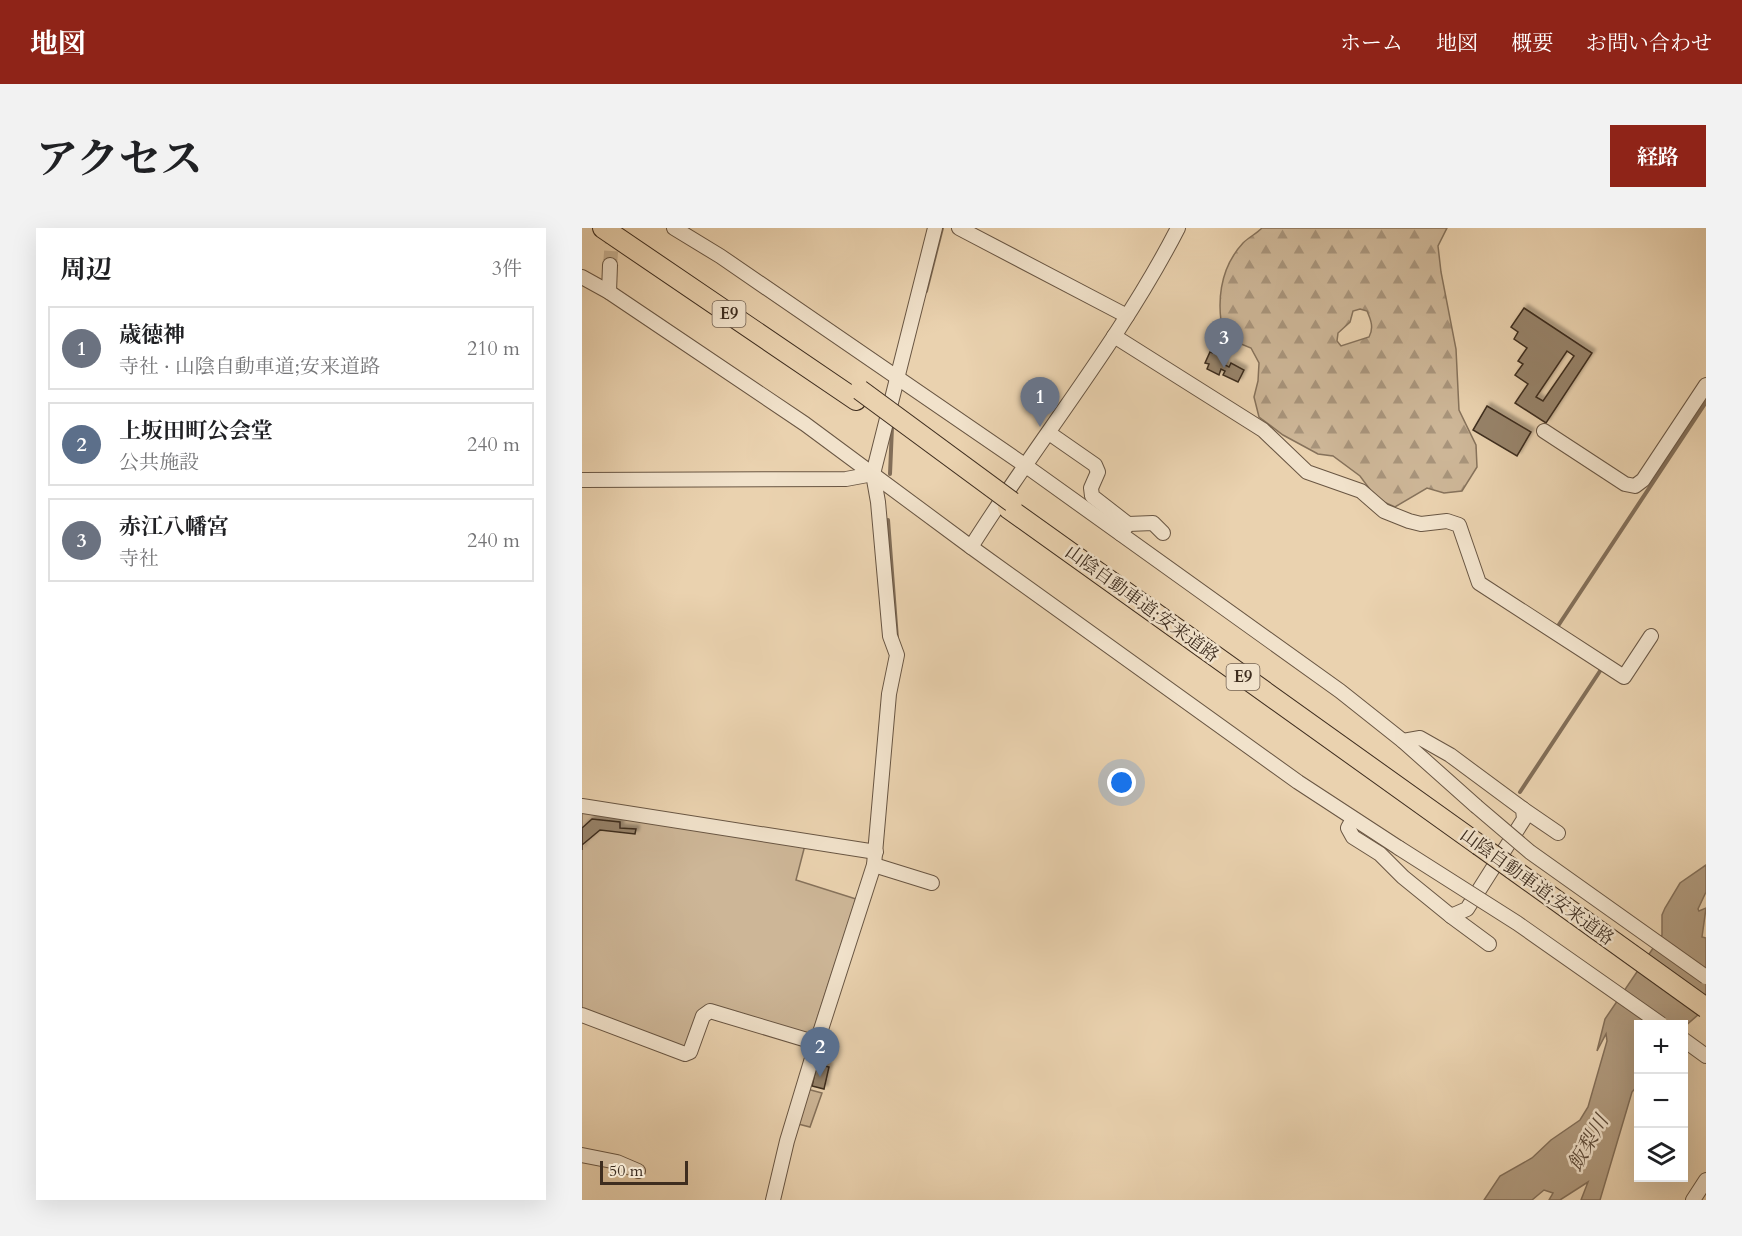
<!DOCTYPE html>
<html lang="ja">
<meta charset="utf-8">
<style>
:root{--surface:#fff;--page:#f2f2f2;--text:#202124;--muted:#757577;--line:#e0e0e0;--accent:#8f2418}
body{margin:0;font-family:Cardo,"Noto Serif JP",serif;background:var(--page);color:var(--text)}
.controls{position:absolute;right:18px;bottom:18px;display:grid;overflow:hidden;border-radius:0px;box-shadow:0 6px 24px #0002}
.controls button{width:54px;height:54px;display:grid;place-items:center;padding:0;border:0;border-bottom:2px solid var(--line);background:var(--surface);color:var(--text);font:30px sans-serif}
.scale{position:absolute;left:18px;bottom:15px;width:88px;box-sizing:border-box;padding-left:6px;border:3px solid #3e2d1f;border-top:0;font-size:16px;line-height:21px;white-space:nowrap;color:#3e2d1f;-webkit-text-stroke:4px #f1e2cb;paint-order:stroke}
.you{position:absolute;left:540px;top:555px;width:21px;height:21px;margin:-15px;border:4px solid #fff;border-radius:50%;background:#1a73e8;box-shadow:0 0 0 9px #1a73e833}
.badge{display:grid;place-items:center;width:39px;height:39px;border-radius:50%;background:var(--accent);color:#fff;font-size:20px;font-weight:700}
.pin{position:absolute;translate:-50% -50px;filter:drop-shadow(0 2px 3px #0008)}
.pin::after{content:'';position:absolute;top:32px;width:21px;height:18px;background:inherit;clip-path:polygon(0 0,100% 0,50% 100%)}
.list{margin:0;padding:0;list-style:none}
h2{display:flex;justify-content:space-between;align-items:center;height:78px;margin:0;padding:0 24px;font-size:26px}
h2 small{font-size:20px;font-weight:400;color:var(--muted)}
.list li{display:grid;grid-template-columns:39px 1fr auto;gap:18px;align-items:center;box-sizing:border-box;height:84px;margin:0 12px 12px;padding:0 12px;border:2px solid var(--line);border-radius:0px}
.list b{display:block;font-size:22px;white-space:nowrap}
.list p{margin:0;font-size:20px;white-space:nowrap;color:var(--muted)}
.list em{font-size:20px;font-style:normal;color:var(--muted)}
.icon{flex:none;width:33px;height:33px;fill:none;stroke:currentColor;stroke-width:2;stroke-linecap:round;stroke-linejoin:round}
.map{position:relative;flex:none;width:1124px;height:972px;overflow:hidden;border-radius:0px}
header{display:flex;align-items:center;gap:36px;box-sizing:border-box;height:84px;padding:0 30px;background:var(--accent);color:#fff}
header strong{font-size:28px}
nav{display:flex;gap:33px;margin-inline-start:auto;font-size:21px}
.intro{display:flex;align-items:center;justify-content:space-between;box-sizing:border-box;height:144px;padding:0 36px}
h1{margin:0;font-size:42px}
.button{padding:15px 27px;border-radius:0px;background:var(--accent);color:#fff;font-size:21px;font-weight:700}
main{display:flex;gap:36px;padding:0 36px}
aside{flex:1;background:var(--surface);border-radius:0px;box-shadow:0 6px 24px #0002}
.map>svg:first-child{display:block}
.green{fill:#cdb697;stroke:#86725b;stroke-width:1.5}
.forest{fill:url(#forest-firs);stroke:#86725b;stroke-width:1.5;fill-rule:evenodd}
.water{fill:#b09a7e;stroke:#826e58;stroke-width:1.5}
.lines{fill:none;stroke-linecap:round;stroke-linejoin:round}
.stream{stroke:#826e58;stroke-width:4}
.building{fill:#97836a;stroke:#3e2d1f;stroke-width:1.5;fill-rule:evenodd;filter:url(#shadow)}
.minor-tunnel{stroke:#c8b192;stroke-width:14;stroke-dasharray:14 7;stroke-linecap:butt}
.minor-casing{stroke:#695643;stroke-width:16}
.highway-casing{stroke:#3e2d1f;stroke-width:22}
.minor{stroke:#f1e2cb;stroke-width:14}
.highway{stroke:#ead2af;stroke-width:20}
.minor-bridge-casing{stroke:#695643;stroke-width:16;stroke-linecap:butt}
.highway-bridge-casing{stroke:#3e2d1f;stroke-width:22;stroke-linecap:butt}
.minor-bridge{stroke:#f1e2cb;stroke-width:14}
.highway-bridge{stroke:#ead2af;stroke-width:20}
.labels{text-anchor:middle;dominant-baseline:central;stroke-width:5;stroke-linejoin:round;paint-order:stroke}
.shield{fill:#f1e2cb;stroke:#746353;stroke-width:1.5}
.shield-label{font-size:16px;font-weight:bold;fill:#3e2d1f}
.street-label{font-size:18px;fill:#3e2d1f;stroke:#f1e2cb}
.water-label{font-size:20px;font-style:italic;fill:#5a4837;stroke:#f1e2cb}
</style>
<header>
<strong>地図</strong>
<nav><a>ホーム</a><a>地図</a><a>概要</a><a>お問い合わせ</a></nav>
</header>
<div class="intro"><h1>アクセス</h1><a class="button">経路</a></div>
<main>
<aside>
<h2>周辺<small>3件</small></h2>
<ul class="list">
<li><span class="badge" style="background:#6b7280">1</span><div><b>歳徳神</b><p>寺社 · 山陰自動車道;安来道路</p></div><em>210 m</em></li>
<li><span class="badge" style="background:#5c6f8a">2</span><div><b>上坂田町公会堂</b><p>公共施設</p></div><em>240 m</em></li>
<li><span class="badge" style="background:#6b7280">3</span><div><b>赤江八幡宮</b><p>寺社</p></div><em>240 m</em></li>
</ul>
</aside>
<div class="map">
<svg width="1124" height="972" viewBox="0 0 1124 972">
<defs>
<pattern id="forest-firs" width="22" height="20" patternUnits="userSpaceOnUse" patternTransform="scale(1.5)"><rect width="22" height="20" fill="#cdb697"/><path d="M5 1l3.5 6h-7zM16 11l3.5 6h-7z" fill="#a8947b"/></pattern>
<filter id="shadow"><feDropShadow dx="3.5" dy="-3.5" stdDeviation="1.5" flood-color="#0004"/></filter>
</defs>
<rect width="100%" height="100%" fill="#ead2af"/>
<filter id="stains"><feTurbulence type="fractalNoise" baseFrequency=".00333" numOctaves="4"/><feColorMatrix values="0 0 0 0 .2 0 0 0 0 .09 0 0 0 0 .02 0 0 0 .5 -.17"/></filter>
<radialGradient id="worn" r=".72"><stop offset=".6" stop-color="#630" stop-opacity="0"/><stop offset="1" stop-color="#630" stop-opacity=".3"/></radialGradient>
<g class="green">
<path d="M 0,584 L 223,617 L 214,652 L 274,671 L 229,810 L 126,778 L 108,819 L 101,822 L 0,783 Z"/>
<path d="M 225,861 L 240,865 L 228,899 L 216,896 Z"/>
</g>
<path class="forest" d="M 680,0 L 865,0 L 856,18 L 859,44 L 874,121 L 877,182 L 894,217 L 895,239 L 880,263 L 862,265 L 845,260 L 813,279 L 795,271 L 778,248 L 751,228 L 736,226 L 701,207 L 677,189 L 672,169 L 676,153 L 677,135 L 669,120 L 642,109 C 634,76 637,41 661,15 C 667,9 674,6 680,0 ZM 778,81 L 785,83 C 789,92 792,100 787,109 L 759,118 L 755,113 L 756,105 L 768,94 L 771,83 Z"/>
<path class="water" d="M 1124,637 L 1124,664 L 1116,681 L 1117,683 L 1124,680 L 1120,709 L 1124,710 L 1124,780 L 1102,799 L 1102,796 L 1056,796 L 1056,857 L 1050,864 L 1018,972 L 999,972 L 1006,954 L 978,972 L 967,972 L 971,965 L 962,962 L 950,972 L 902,972 L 918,948 L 950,930 L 969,912 L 998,892 L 1006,879 L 1025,813 L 1024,806 L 1015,823 L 1023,791 L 1080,707 L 1080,687 L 1083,680 L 1098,655 Z"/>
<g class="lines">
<g class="stream">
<path d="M 344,63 L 360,0"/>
<path d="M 308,246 L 310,199"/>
<path d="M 306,292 L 315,411"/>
<path d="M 974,401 L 1124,174"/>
<path d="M 938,564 L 1020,440"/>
</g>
</g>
<g class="building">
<path d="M 942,80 L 1010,125 L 964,195 L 933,175 L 946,156 L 933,147 L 941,136 L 936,133 L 945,120 L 932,111 L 936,104 L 929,99 ZM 985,123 L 992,128 L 961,173 L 954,169 Z"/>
<path d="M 628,124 L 644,129 L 641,136 L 647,139 L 649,135 L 662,142 L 656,154 L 641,147 L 643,143 L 639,141 L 637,147 L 625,141 L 627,136 L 623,135 Z"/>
<path d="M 905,178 L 949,204 L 935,228 L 891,202 Z"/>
<path d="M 10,591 L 38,594 L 38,600 L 54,601 L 53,606 L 18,602 L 0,617 L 0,622 L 0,600 Z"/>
<path d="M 235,836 L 247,839 L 242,861 L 230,858 Z"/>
</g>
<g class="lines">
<path class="minor-tunnel" d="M 28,37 L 31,0"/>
<g class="minor-casing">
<g id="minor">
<path d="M 92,0 L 138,28 L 444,238 L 758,463 L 821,513 L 894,578"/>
<path d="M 377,0 L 545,88"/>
<path d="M 0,49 L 27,64 L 223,196 L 389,319 L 716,554 L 817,620"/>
<path d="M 27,64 L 28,37"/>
<path d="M 532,108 L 681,202 L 725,244 L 779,263 L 802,283 L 827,293 L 839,296 L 865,293 L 877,297 L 897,355 L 1042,449 L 1069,408"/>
<path d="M 962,203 L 1043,256 L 1053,258 L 1061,252 L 1124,157"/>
<path d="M 467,205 L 513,237 L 516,244 L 509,260 L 510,268 L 546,296 L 539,306"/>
<path d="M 0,252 L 264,251 L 291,246"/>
<path d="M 546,296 L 571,295 L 581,305"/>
<path d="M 389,319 C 456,212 538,113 596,0"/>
<path d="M 0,578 L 294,624"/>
<path d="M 941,581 L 976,605"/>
<path d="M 771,591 L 766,600 L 771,609 L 798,626 L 821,649 L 869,688 L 885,681 L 942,591 L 941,581 L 868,527 L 838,510 L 821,513"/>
<path d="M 292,637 L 350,655"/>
<path d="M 869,688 L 907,716"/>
<path d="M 0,787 L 103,826 L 108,824 L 121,788 L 128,783 L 235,815"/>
<path d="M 1102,812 L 1124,828"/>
<path d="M 0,927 L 35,934 L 56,943"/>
<path d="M 191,972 L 205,913 L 234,817 L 292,637 L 307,466 L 315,427 L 308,408 L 296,274 L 291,246 L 353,0"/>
<path d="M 1111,972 L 1124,952"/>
</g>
</g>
<g class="highway-casing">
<g id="highway">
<path d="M 21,0 L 274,172"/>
<path d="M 426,280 L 897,617"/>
</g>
</g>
<use href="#minor" class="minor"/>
<use href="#highway" class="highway"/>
<g class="minor-bridge-casing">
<g id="minor-bridge">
<path d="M 894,578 L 948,624 L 1124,749"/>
<path d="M 817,620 L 935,695 L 1079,796"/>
</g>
</g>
<g class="highway-bridge-casing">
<g id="highway-bridge">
<path d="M 278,162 L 430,274"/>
<path d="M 897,617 L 1124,780"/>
</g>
</g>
<use href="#minor-bridge" class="minor-bridge"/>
<use href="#highway-bridge" class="highway-bridge"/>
</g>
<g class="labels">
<g class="shield">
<rect x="130.5" y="73" width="33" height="26" rx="4.5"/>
<rect x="644.5" y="436" width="33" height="26" rx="4.5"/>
</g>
<g class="shield-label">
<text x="147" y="86">E9</text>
<text x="661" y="449">E9</text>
</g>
<g class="street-label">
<text transform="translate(560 376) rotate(36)">山陰自動車道;安来道路</text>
<text transform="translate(955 659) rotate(36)">山陰自動車道;安来道路</text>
</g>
<g class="water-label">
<text transform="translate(1006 915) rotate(-60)">飯梨川</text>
</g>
</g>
<rect width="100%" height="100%" filter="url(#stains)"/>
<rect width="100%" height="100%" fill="url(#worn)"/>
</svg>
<div class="controls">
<button>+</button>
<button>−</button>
<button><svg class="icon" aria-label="layers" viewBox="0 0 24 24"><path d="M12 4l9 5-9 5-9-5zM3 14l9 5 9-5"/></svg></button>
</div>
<div class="scale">50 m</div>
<div class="you"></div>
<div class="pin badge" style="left:458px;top:199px;background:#6b7280">1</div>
<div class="pin badge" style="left:238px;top:849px;background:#5c6f8a">2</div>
<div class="pin badge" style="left:642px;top:140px;background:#6b7280">3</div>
</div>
</main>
